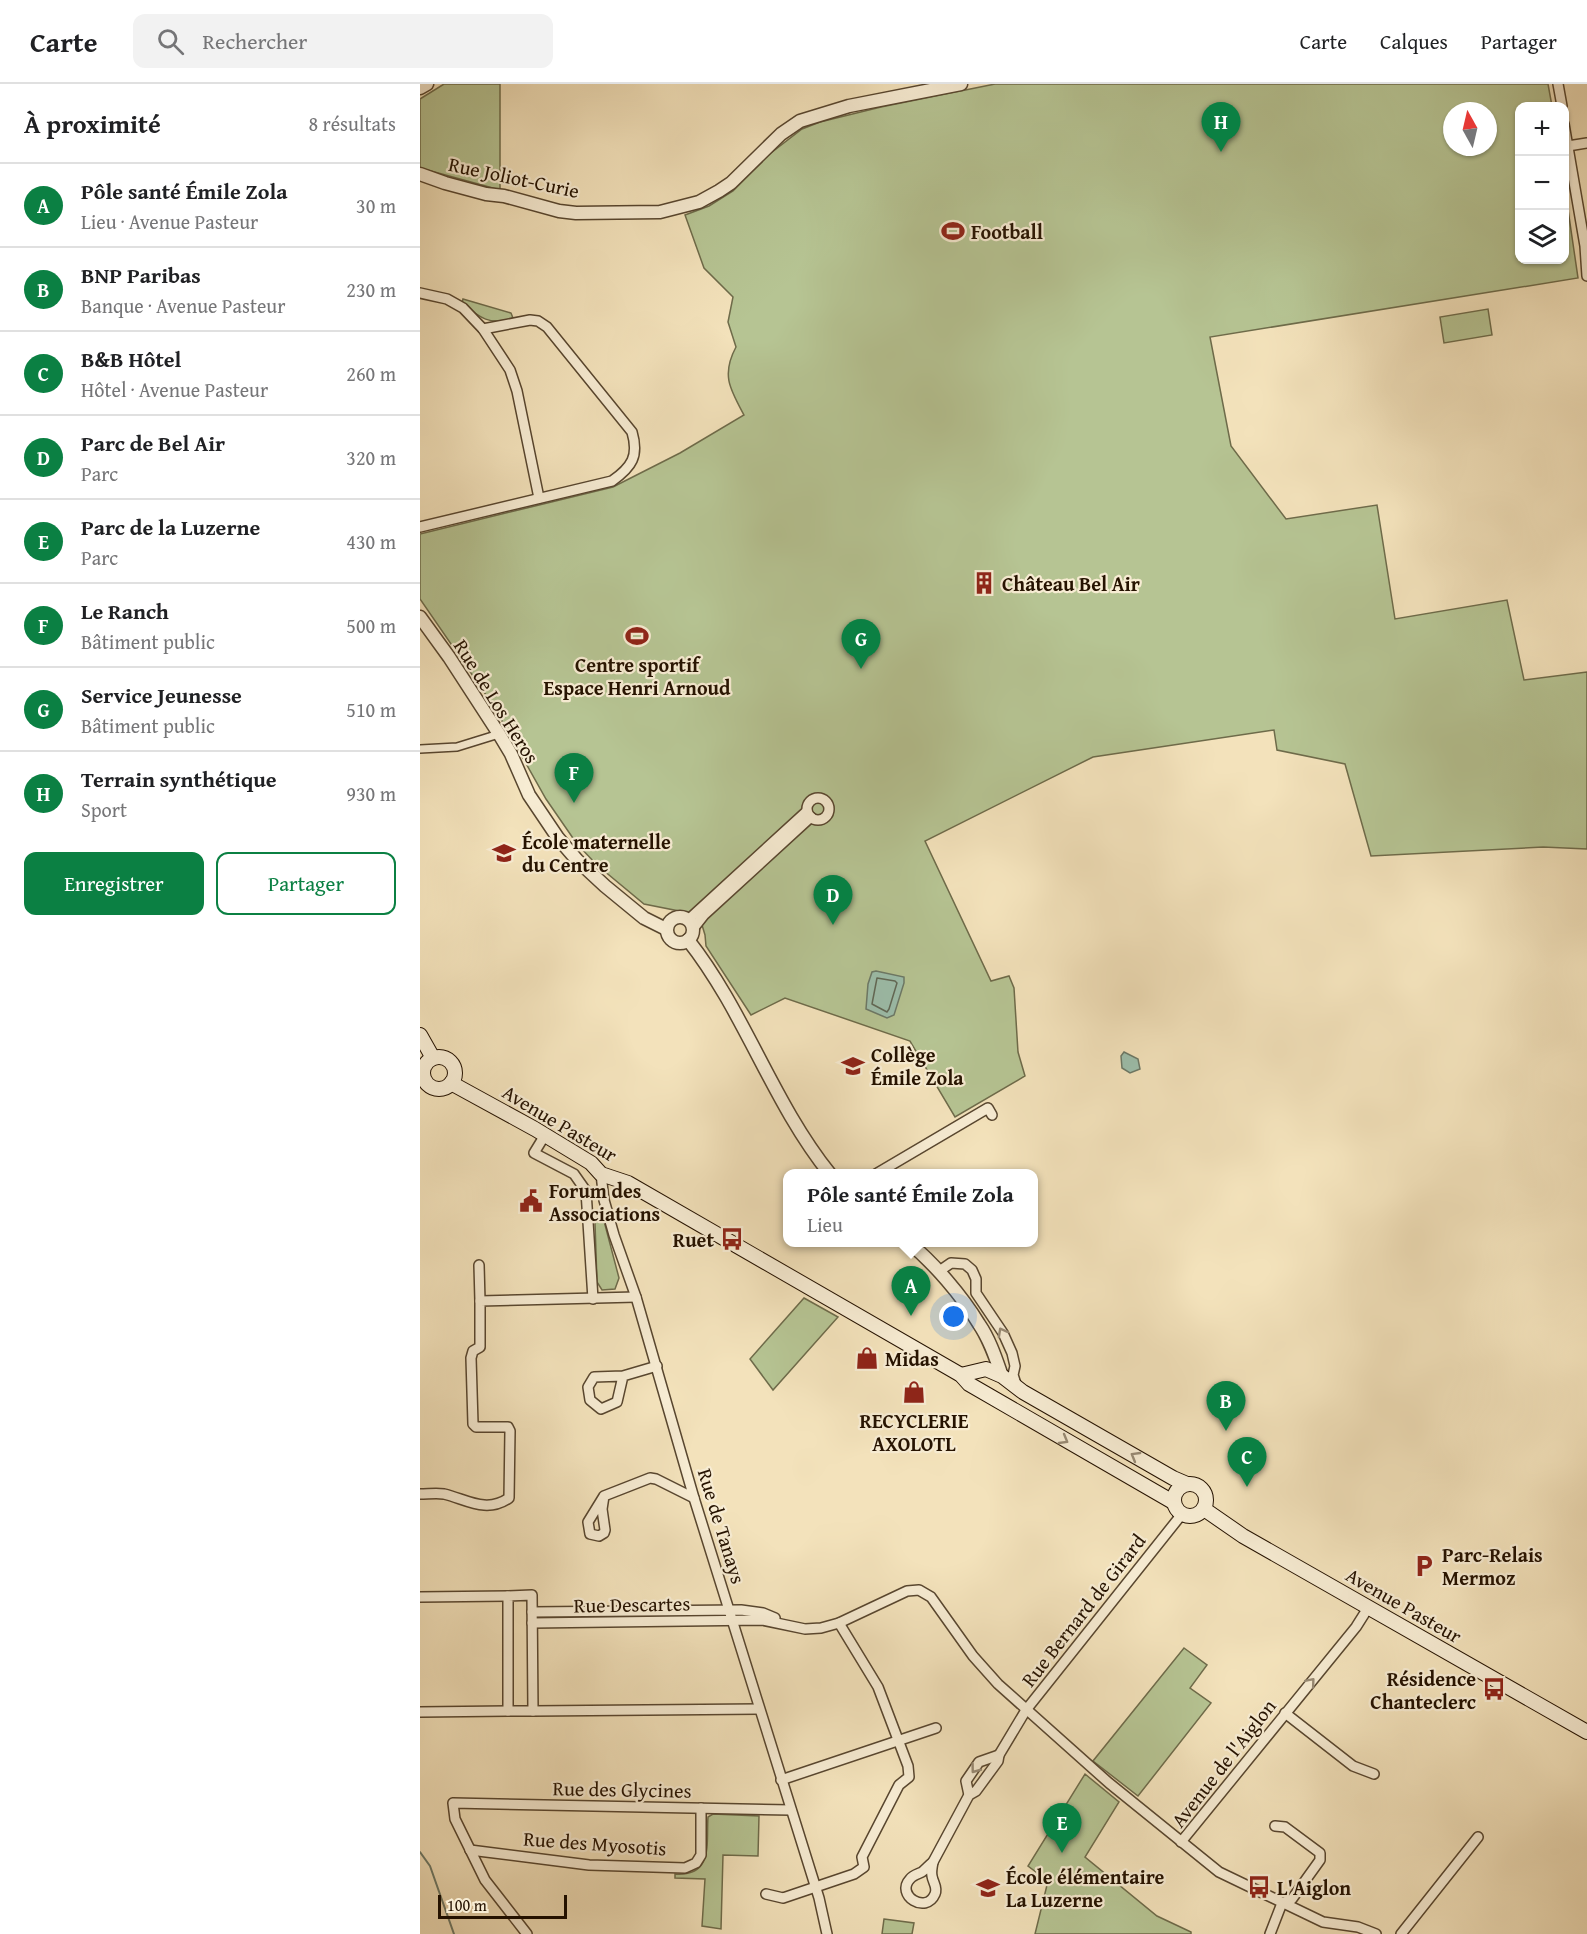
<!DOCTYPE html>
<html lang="fr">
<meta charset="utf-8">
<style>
:root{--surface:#fff;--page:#f2f2f2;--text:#202124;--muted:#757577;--line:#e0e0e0;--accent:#0b8043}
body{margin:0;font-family:"Gentium Book Plus",serif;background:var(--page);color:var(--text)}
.controls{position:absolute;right:18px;top:18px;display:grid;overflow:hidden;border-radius:12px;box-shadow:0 2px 4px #0004}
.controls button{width:54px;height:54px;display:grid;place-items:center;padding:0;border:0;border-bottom:2px solid var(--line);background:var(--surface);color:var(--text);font:30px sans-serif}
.compass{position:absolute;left:1023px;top:18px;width:54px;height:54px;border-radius:50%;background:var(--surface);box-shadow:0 2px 4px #0004;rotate:352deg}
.scale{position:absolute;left:18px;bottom:15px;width:129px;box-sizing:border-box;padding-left:6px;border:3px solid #251200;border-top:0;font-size:16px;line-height:21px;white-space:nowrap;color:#251200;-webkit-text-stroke:4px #f7ecd3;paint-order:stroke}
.you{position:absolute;left:534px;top:1233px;width:21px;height:21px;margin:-15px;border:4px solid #fff;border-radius:50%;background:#1a73e8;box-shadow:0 0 0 9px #1a73e833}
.badge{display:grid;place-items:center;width:39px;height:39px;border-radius:50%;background:var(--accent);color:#fff;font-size:20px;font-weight:700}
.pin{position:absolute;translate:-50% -50px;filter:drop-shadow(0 2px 3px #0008)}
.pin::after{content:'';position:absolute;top:32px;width:21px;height:18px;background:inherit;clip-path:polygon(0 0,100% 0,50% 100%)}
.popup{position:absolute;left:363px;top:1085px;width:255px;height:78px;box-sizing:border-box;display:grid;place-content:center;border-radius:12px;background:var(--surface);filter:drop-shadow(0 2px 4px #0005);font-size:20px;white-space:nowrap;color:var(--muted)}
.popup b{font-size:22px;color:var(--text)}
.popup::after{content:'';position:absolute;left:50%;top:100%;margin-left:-12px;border:12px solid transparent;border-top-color:var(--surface)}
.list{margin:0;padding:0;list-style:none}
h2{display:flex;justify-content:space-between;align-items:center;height:78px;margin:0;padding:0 24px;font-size:26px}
h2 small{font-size:20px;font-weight:400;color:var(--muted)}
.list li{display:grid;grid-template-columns:39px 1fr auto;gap:18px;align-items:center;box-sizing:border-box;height:84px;padding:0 24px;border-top:2px solid var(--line)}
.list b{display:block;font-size:22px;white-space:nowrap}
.list p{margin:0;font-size:20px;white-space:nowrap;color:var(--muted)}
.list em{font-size:20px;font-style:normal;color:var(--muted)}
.actions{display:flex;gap:12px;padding:18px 24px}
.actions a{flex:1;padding:14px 0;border:2px solid var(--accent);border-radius:12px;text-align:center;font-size:21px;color:var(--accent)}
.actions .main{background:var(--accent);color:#fff}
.icon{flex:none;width:33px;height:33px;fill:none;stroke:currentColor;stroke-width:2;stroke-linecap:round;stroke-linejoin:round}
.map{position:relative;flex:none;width:1167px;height:1850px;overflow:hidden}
header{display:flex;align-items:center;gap:36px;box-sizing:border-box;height:84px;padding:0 30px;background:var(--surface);border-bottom:2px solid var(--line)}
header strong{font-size:28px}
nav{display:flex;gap:33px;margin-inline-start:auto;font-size:21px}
.search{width:420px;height:54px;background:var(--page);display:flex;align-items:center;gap:15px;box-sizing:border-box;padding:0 21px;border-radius:12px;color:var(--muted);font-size:22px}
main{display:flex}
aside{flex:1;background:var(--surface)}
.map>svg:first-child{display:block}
.green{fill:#b6c493;stroke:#6e6b4a;stroke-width:1.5;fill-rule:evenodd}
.water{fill:#9cbeab;stroke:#6c7967;stroke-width:1.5}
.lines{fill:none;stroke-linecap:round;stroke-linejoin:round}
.shore{stroke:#606856;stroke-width:1.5}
.stream{stroke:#6c7967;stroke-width:2}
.pedestrian-casing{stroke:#58462f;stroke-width:10}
.minor-casing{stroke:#58462f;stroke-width:12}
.tertiary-casing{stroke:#58462f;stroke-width:15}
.secondary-casing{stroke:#251200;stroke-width:16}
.pedestrian{stroke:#f7ecd3;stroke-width:7}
.minor{stroke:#f7ecd3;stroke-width:9}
.tertiary{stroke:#f7ecd3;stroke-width:12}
.secondary{stroke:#f7ecd3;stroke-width:14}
.oneway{stroke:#988a74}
.labels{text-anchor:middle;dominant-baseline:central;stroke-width:4.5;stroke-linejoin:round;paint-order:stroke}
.street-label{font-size:20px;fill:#251200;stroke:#f7ecd3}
.poi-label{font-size:20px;font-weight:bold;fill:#251200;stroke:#f7ecd3;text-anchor:start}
</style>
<header>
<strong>Carte</strong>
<div class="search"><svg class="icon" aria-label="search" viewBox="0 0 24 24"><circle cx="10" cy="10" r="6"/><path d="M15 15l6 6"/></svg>Rechercher</div>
<nav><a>Carte</a><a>Calques</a><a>Partager</a></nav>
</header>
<main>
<aside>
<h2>À proximité<small>8 résultats</small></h2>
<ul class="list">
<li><span class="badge">A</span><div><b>Pôle santé Émile Zola</b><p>Lieu · Avenue Pasteur</p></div><em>30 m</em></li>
<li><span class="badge">B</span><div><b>BNP Paribas</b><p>Banque · Avenue Pasteur</p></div><em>230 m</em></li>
<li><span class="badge">C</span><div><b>B&amp;B Hôtel</b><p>Hôtel · Avenue Pasteur</p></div><em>260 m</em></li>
<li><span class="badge">D</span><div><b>Parc de Bel Air</b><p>Parc</p></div><em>320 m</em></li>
<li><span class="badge">E</span><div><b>Parc de la Luzerne</b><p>Parc</p></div><em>430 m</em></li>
<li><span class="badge">F</span><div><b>Le Ranch</b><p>Bâtiment public</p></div><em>500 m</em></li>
<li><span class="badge">G</span><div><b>Service Jeunesse</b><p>Bâtiment public</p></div><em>510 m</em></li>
<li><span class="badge">H</span><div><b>Terrain synthétique</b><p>Sport</p></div><em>930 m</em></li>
</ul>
<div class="actions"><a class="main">Enregistrer</a><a>Partager</a></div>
</aside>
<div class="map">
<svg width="1167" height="1850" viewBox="0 0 1167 1850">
<rect width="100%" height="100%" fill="#f3e2bb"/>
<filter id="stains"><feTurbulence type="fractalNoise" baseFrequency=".00333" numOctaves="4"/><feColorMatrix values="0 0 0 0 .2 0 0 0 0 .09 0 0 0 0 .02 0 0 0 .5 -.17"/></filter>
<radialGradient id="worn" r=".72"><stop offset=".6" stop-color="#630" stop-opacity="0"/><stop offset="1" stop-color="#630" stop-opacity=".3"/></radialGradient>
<g class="green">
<path d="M 24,0 L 80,0 L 80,106 L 0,84 L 0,15 Z"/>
<path d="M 575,0 L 1128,0 L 1132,22 L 1100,22 L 1100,176 L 1144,176 L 1145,105 L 1158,194 L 790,253 L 811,362 L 866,435 L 957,421 L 975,535 L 1087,516 L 1104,596 L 1167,588 L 1167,765 L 1123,763 L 951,772 L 925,680 L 857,666 L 854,646 L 673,673 L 505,757 L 571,897 L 589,892 L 594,904 L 598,968 L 605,992 L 535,1033 L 490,957 L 365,914 L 331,931 L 286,862 L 285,851 L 279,831 L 224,820 L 177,781 L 157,760 L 126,715 L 73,621 L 0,515 L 0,450 L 193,403 L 260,369 L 324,331 C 310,305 301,291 316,263 L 308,238 L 313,213 L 284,184 L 265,131 L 289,122 L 313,107 L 347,72 L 382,45 L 400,38 L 461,23 ZM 1032,27 L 1068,27 L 1068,63 L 1032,63 Z"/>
<path d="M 43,215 L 91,229 L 93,234 C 70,242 60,234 42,219 Z"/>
<path d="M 1068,225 L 1072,251 L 1024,259 L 1020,233 Z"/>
<path d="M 178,1133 L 184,1137 L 199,1194 L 195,1205 L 182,1206 L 177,1198 L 175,1139 Z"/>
<path d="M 384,1214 L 418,1233 L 353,1306 L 330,1275 Z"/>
<path d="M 764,1564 L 787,1581 L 770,1604 L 791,1619 L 718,1712 L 673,1677 Z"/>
<path d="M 665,1690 L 699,1718 L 665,1773 L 737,1832 L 771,1848 L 771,1850 L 615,1850 L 628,1797 L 608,1782 Z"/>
<path d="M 293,1730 L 339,1732 L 338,1772 L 303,1771 L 301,1845 L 282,1842 L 285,1795 L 255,1794 L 255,1790 C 294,1793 286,1759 288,1733 Z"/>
<path d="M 464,1835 L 494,1839 L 492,1850 L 462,1850 Z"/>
</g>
<g class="water">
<path d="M 456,887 L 484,893 L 484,899 L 474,931 L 467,934 L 446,925 L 448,900 L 452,888 Z"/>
<path d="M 704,968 L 718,975 L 720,985 L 710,989 L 702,984 L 701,972 Z"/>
</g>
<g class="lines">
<path class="shore" d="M 457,894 L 475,897 L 477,899 L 469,925 L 467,928 L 452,920 Z"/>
<path class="stream" d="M 0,1768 L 10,1782 L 34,1850"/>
<g class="pedestrian-casing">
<path id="pedestrian" d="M 0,665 L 37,663 L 79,650"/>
</g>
<g class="minor-casing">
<g id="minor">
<path d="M 1138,0 L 1142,22"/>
<path d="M 1144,40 L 1165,162 L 1167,192"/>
<path d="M 1148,62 L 1167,59"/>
<path d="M 0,209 L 27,215 L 43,224 L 63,245 L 90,286 L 97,307 L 119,414"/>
<path d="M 0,443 L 192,397 C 212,383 219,372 212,348 L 127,243 L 118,237 L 110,236 L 63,245"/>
<circle cx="398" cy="725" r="11"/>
<path d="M 268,836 L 387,727"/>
<path d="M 273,845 L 284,831 L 391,733"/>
<path d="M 125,1051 L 114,1069 L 154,1090 L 166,1107 L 173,1215"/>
<path d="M 181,1090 L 184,1116 L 194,1151 L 216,1213 L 274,1414 L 399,1814 L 407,1850"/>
<path d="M 456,1090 L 568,1024 L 572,1031"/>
<path d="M 59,1181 L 60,1217"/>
<path d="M 518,1188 L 531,1179 L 545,1180 L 552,1186 L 556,1195 L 556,1209 L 583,1249 L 592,1269 L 595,1282 L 593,1291 L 597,1303"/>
<path d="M 203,1292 L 197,1318 L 181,1325 L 170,1316 L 168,1303 L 174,1293 L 203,1292 L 237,1282"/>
<path d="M 0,1410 C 8,1410 17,1409 24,1410 C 46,1415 66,1430 89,1414 L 90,1347 L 88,1343 L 56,1343 L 53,1340 L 51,1274 L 53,1267 L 60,1263 L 60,1217 L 216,1213"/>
<path d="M 184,1412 L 182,1425 L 185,1446 L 184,1449 L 179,1452 L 170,1450 L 168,1438 L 184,1412 L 230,1394 L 236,1395 L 274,1414"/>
<path d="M 112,1511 L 113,1627 L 88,1627 L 88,1512 Z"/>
<path d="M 0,1513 L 88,1512"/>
<path d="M 112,1528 L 321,1526 L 343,1529 L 355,1534"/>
<path d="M 112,1539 L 342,1536 L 385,1545 L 401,1544 L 419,1539 L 487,1507 L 499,1506 L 511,1513 L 553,1572 L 578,1600 L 689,1699 L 799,1788 L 903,1838 L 938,1843 L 956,1850"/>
<path d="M 113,1627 L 339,1625"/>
<path d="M 0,1628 L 88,1627"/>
<path d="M 865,1629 L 933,1682 L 954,1690"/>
<path d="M 361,1696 L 516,1644"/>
<path d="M 549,1711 L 546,1697 L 559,1678 L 579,1671"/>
<path d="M 855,1742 L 865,1743 L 900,1769 L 900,1776 L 872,1815 L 862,1819"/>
<path d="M 761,1758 L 936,1543 L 948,1524"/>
<path d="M 50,1766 L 169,1781 L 265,1784 L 276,1779 L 281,1771 L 281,1724"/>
<path d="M 513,1778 L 549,1711 L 556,1707 L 578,1677 L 579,1671 L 606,1626 L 762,1430"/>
<path d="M 513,1778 C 512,1783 511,1788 512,1792 C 513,1799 518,1803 515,1810 C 506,1831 475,1811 490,1795 C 493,1791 498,1790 502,1788 C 506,1785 509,1781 513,1778 Z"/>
<path d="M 346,1810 L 363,1814 L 434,1790 L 444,1783 L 442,1773 L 479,1701 L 489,1693 L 488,1682 L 458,1603 L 419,1539"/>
<path d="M 107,1850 L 65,1796 L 35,1735 L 33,1719 L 371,1726"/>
<path d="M 850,1850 L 862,1819"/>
<path d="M 981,1850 L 1058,1753"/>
</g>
</g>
<g class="tertiary-casing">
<g id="tertiary">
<path d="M 0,4 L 7,0"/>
<path d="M 0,90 L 25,99 L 66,110 L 84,112 L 139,127 L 156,129 L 240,128 L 279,118 L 299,107 L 311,99 L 361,50 L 380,37 L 429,22 L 541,0"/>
<path d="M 0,533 L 29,573 L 79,650 L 91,670 L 109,711 L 138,754 L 157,776 L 185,802 L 224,834 L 246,845"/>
<circle cx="260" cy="846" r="13"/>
<path d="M 268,856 C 325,928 352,1018 410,1090"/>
<path d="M 0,996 L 4,994"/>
<path d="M 488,1158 C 514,1179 542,1212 559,1240 C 570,1256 576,1275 582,1292"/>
</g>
</g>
<g class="secondary-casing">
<g id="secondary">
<path d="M 0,951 L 13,974"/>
<circle cx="19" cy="989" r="16"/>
<path d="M 31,999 L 115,1045 L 171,1079 L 181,1090 L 208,1099 L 541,1291 L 549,1300 L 753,1418"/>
<path d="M 541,1291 L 566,1285 L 582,1292 L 603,1308 L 753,1394 L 767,1400"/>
<circle cx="770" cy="1416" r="16"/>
<path d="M 784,1425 L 823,1452 L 1167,1648"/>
</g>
</g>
<use href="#pedestrian" class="pedestrian"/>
<use href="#minor" class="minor"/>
<use href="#tertiary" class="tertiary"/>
<use href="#secondary" class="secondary"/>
</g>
<defs><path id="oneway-chevron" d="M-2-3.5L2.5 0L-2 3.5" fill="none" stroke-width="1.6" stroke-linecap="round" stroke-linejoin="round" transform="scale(1.5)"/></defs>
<g class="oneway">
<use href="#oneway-chevron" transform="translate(582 1248) rotate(-119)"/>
<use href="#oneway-chevron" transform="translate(644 1356) rotate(30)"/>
<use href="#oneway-chevron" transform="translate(715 1372) rotate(-150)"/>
<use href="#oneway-chevron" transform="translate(891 1598) rotate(-50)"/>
<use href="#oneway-chevron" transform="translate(555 1685) rotate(127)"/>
</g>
<defs>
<g id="stadium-bare" transform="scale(1.8)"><path d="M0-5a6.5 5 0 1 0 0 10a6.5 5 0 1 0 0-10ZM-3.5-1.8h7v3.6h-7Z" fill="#8f2418" stroke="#f7ecd3" stroke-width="2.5" paint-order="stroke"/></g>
<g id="building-bare" transform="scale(1.8)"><path d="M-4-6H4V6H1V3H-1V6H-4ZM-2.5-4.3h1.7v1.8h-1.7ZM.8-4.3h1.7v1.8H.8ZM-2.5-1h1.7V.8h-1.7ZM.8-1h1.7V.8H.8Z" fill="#8f2418" stroke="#f7ecd3" stroke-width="2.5" paint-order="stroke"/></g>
<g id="school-bare" transform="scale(1.8)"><path d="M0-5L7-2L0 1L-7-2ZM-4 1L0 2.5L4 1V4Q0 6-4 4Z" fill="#8f2418" stroke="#f7ecd3" stroke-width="2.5" paint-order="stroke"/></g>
<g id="civic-bare" transform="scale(1.8)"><path d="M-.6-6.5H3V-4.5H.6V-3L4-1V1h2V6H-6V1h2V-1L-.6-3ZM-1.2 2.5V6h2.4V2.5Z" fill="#8f2418" stroke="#f7ecd3" stroke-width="2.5" paint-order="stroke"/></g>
<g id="bus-bare" transform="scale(1.8)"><path d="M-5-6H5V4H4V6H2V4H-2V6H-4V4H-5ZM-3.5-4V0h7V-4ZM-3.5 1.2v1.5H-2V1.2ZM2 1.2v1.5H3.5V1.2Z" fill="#8f2418" stroke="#f7ecd3" stroke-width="2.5" paint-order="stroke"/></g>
<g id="shop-bare" transform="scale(1.8)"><path d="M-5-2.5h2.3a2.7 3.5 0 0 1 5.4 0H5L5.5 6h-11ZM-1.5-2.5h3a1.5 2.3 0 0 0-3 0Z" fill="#8f2418" stroke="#f7ecd3" stroke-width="2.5" paint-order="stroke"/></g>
<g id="parking-bare" transform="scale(1.8)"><path d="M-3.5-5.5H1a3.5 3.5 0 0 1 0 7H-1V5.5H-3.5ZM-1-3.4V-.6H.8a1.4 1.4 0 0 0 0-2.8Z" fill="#8f2418" stroke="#f7ecd3" stroke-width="2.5" paint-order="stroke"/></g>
</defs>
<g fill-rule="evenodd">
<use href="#stadium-bare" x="533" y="147"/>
<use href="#building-bare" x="564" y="499"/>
<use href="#stadium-bare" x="217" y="552"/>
<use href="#school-bare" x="84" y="769"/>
<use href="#school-bare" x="433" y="982"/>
<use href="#civic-bare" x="111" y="1117"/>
<use href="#bus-bare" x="312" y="1155"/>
<use href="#shop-bare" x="447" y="1274"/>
<use href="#shop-bare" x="494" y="1308"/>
<use href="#parking-bare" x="1004" y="1482"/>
<use href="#bus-bare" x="1074" y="1605"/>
<use href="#bus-bare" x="839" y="1803"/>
<use href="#school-bare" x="568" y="1804"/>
</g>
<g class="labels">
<g class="street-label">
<text transform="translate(94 93) rotate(12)">Rue Joliot-Curie</text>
<text transform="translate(77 617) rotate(58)">Rue de Los Heros</text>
<text transform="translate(140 1039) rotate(31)">Avenue Pasteur</text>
<text transform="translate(302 1442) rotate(73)">Rue de Tanays</text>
<text transform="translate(212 1520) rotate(-1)">Rue Descartes</text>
<text transform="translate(984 1521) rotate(30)">Avenue Pasteur</text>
<text transform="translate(663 1526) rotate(-52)">Rue Bernard de Girard</text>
<text transform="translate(803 1679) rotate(-52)">Avenue de l'Aiglon</text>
<text transform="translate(202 1705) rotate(1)">Rue des Glycines</text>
<text transform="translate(175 1759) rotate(4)">Rue des Myosotis</text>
</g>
<g class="poi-label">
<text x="551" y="147">Football</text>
<text x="582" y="499">Château Bel Air</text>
<text x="217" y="580" text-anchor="middle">Centre sportif<tspan x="217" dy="23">Espace Henri Arnoud</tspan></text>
<text x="102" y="757">École maternelle<tspan x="102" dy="23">du Centre</tspan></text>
<text x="451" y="970">Collège<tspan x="451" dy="23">Émile Zola</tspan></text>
<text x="129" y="1106">Forum des<tspan x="129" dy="23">Associations</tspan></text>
<text x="294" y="1155" text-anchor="end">Ruet</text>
<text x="465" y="1274">Midas</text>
<text x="494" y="1336" text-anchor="middle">RECYCLERIE<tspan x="494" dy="23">AXOLOTL</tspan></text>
<text x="1022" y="1470">Parc-Relais<tspan x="1022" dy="23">Mermoz</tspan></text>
<text x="1056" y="1594" text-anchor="end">Résidence<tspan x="1056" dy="23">Chanteclerc</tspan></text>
<text x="586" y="1792">École élémentaire<tspan x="586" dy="23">La Luzerne</tspan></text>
<text x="857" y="1803">L'Aiglon</text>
</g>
</g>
<rect width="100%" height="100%" filter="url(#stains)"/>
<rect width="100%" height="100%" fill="url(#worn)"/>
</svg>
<div class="controls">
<button>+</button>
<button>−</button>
<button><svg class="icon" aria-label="layers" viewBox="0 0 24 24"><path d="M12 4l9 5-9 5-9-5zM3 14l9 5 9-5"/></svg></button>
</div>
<svg class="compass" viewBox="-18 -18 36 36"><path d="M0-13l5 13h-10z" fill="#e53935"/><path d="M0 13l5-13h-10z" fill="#757577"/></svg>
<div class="scale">100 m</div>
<div class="you"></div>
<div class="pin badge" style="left:491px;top:1232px">A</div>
<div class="popup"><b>Pôle santé Émile Zola</b>Lieu</div>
<div class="pin badge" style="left:806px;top:1347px">B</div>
<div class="pin badge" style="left:827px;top:1403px">C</div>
<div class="pin badge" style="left:413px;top:841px">D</div>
<div class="pin badge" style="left:642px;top:1769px">E</div>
<div class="pin badge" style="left:154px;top:719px">F</div>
<div class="pin badge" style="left:441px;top:585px">G</div>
<div class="pin badge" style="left:801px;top:68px">H</div>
</div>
</main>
